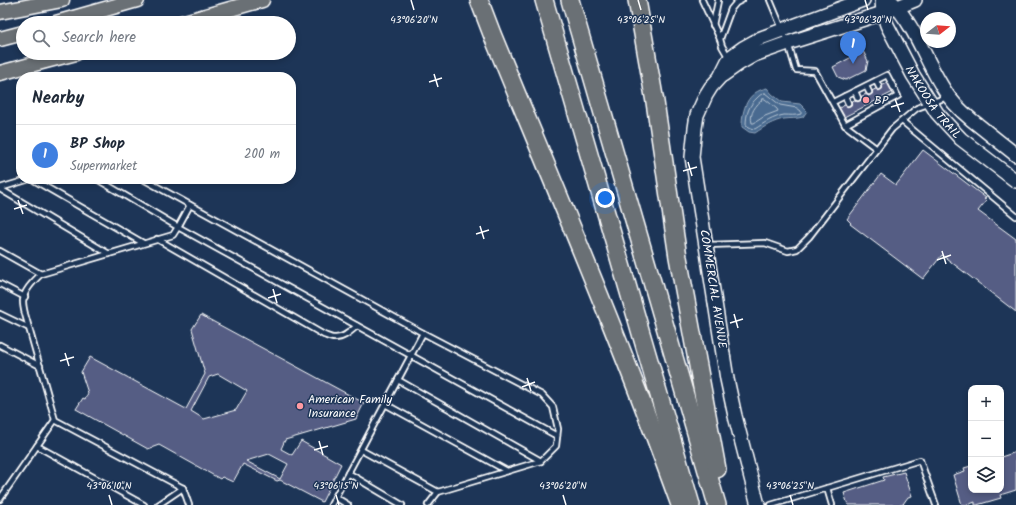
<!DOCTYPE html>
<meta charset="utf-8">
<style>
:root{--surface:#fff;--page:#f6f6f7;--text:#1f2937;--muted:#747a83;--line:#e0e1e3;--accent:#845c67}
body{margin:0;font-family:Kalam,sans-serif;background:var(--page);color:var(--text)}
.controls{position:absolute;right:12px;bottom:12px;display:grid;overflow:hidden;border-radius:8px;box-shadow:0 2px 6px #0003}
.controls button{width:36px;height:36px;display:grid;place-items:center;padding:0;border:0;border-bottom:1px solid var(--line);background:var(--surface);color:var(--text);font:20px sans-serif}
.compass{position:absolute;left:920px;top:12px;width:36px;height:36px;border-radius:50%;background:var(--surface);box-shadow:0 2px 6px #0003;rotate:73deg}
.you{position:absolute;left:605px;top:198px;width:14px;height:14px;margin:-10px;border:3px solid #fff;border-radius:50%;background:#1a73e8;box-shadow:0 0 0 6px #1a73e833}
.badge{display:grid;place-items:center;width:26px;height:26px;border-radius:50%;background:var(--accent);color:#fff;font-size:13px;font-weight:700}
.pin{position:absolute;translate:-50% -33px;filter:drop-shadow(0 1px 2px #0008)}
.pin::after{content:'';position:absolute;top:21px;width:14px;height:12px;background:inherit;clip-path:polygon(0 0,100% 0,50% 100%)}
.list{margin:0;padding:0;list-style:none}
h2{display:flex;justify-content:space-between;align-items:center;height:52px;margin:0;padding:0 16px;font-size:17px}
h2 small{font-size:13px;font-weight:400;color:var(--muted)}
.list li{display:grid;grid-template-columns:26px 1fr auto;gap:12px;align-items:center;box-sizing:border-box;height:60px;padding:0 16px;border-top:1px solid var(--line)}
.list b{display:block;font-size:15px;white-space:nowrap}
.list p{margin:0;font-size:13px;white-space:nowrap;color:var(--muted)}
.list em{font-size:13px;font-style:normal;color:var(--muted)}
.icon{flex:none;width:22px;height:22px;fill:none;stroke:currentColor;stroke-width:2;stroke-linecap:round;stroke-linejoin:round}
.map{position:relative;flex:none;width:1016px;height:505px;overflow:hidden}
.search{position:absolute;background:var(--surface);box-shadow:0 2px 6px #0003;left:16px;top:16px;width:280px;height:44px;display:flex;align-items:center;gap:10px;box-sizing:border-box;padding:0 14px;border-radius:22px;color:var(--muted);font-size:15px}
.panel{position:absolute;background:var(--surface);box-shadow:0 2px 6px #0003;left:16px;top:72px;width:280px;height:112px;border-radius:16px}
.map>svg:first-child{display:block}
.water{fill:#496b90;stroke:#92a6bc}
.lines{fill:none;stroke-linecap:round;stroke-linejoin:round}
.shore{stroke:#b6c4d3;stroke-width:1}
.building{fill:#545d84;stroke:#fff;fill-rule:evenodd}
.lane-casing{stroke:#fff;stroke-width:8}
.secondary-casing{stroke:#fff;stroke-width:16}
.primary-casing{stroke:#fff;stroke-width:17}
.highway-casing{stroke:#fff;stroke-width:20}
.lane{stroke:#1d3557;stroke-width:4.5}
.secondary{stroke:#1d3557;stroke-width:13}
.primary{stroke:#6a7074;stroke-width:14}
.highway{stroke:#6a7074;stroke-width:17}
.ticks{fill:none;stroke:#fff;stroke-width:1.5}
.poi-dot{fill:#ff9aa2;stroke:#1d3557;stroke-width:1.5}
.labels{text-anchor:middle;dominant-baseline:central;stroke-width:3;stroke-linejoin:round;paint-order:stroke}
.poi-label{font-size:12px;fill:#fff;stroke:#1d3557;text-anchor:start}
.street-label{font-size:12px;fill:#fff;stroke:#1d3557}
.ticks-label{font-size:10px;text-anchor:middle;fill:#fff;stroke:#1d3557;stroke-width:3;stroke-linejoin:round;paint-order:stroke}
</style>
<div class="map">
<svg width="1016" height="505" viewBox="0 0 1016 505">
<rect width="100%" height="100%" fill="#1d3557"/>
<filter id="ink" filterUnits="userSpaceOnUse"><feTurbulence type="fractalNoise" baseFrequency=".025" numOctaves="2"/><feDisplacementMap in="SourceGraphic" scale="8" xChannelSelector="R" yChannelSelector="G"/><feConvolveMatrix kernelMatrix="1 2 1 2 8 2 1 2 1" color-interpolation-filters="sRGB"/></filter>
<g filter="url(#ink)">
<path class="water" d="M 767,88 L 772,94 L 782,102 L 800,104 L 807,111 L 803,117 C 796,119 791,118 784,119 C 773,121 764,127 755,133 L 749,132 L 742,127 C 742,109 747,92 767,88 Z"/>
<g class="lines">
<g class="shore">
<path d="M 765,93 L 780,105 L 797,108 L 801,111 L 801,114 C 795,116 790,115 784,115 C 773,117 764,123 755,129 L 751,128 L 746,125 C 746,114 749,105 757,98 C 760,95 761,94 765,93 Z"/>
<path d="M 763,99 L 765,99 L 777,109 L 778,111 L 765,116 L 754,123 L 752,123 C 749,113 756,105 763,99 Z"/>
</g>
</g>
<g class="building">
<path d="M 863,51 L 868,61 L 866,70 L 846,80 L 838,77 L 833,67 Z"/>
<path d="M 889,82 L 893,92 L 844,117 L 839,108 Z"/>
<path d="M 923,150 L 986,198 L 984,199 L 986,201 L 978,211 L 1016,239 L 1016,312 L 942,255 L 923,279 L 850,224 L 851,223 L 847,219 L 881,174 L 896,185 Z"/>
<path d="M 201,315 L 364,403 L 356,419 L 285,440 L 281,449 L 292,455 L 301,441 L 341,464 L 322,502 L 280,480 L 277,481 L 243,464 L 233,482 L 222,477 L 220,479 L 159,445 L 148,449 L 76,409 L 83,398 L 85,399 L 88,393 L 81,372 L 90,357 L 186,409 L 205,374 L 192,329 ZM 218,374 L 247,391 L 236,410 L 204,419 L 191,411 L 209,377 ZM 269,454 L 288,464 L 280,479 L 246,461 Z"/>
<path d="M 1016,452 L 1016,490 L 1000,495 L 1001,498 L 977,505 L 975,505 L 975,502 L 967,505 L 962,505 L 953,475 L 965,471 L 964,468 L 971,466 L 971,490 L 1001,490 L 1001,457 Z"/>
<path d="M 904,472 L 912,496 L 908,497 L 903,504 L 904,505 L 848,505 L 844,493 L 884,480 L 883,477 Z"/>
</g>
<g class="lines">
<g class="lane-casing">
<g id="lane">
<path d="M 702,0 L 720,39"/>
<path d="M 770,0 L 788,43 L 796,70 L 815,71 L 845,125 L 877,149"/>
<path d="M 713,25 L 718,1 L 718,0"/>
<path d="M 729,58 L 722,46 L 720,39 L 731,9 L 736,3 L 742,0"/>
<path d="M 876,81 L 879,87"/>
<path d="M 866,86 L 869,92"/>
<path d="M 855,91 L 858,98"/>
<path d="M 845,96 L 848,103"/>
<path d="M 833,102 L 887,75 L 898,96 L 845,125"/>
<path d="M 902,121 L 1016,216"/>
<path d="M 32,179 L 143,243"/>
<path d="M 97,179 L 178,227 L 190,205"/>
<path d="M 143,179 L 423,333"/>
<path d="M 0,188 L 30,179"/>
<path d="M 0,189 L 109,254"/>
<path d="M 157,239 L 324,335 C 327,336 331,338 334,338 C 343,339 351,331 357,326"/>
<path d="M 708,245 L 765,243 L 788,251 L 797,249 L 809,237 L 892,129 L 917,108 L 947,97"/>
<path d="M 0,251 L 41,274"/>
<path d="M 0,284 L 25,297"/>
<path d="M 0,314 L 29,328"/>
<path d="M 0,345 L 40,366"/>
<path d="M 398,380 L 541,461"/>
<path d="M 385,404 L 507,471"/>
<path d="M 37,446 L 144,505"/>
<path d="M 361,450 L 438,492"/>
<path d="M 348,473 L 402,505"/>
<path d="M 827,488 L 920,460 L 936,505"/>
<path d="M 335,497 L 348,505"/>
<path d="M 0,499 L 55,420"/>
<path d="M 158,505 L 183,488"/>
<path d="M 189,505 L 183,488 L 55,420 L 25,314 C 24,310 23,305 23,301 C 24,290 34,281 41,274 L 173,235 L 178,227 L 557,436"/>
<path d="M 331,505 L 423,333 L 542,395 L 553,407 L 558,429 L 556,446 L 541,461 L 438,492 L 428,505"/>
<path d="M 771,505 L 827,488 L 832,505"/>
</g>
</g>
<g class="secondary-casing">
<g id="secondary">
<path id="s1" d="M 882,0 L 883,13 L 887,25 L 913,75 L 937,113 L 946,123 L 961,139 L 1016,181"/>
<path d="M 892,2 C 918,29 927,67 949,97 C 958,109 970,119 982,128 C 993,137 1005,146 1016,155"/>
<path d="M 723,75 L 740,63 L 754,55 L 788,43 L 883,13 L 915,0"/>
<path d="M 758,505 L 735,416 L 727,379 L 692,157 L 695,128 L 697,115 L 706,95 L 711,87 L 720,77 L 728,61 L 732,56 L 743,48 L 761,38 L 863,0"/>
</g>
</g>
<g class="primary-casing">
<g id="primary">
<path d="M 0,12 L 62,0"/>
<path d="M 56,23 L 137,0"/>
<path d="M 181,23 L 262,0"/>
<path d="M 0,39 L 23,33"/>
<path d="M 0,73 L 76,53"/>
</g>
</g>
<g class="highway-casing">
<g id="highway">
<path d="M 479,0 L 492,34 C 556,190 623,346 680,505"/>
<path d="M 544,0 L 691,505"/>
<path d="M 570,0 L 717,505"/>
<path d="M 637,0 L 655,102 L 678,257 L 717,469"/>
</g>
</g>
<use href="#lane" class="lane"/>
<use href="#secondary" class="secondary"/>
<use href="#primary" class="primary"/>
<use href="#highway" class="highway"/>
</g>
</g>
<path class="ticks" d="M 411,0 L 414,10M 638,0 L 641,10M 865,0 L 868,10M 434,74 L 438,87M 429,82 L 442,78M 895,99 L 900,112M 891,107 L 904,103M 688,162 L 692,176M 683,171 L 697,167M 18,200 L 23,214M 14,209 L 27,205M 480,226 L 484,239M 476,234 L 489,230M 942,251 L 946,264M 937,260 L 951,255M 273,289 L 277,303M 268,298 L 281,294M 734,314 L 738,328M 730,323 L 743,319M 65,353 L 69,366M 60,361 L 74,357M 527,378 L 531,391M 522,387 L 535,382M 319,441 L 323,455M 314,450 L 328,446M 109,495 L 112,505M 336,495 L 339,505M 563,495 L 566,505M 790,495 L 793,505"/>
<g class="poi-dot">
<circle cx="866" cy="100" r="4"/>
<circle cx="300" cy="406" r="4"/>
</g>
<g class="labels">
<g class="poi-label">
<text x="874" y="100">BP</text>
<text x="308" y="399">American Family<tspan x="308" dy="14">Insurance</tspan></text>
</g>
<g class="street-label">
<text stroke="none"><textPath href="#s1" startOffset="116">NAKOOSA TRAIL</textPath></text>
<text transform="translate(713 289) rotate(81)">COMMERCIAL AVENUE</text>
</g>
</g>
<g class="ticks-label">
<text x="414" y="23">43°06'20"N</text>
<text x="641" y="23">43°06'25"N</text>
<text x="868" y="23">43°06'30"N</text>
<text x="109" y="489">43°06'10"N</text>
<text x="336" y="489">43°06'15"N</text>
<text x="563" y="489">43°06'20"N</text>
<text x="790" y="489">43°06'25"N</text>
</g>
</svg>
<div class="controls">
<button>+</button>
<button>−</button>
<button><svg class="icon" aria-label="layers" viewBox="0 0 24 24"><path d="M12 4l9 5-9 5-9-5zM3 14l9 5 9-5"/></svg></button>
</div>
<svg class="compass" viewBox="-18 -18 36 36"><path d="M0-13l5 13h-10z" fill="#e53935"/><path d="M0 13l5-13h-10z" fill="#747a83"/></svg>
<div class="you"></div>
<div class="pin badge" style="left:853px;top:64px;background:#3f7fe0">1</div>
<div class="search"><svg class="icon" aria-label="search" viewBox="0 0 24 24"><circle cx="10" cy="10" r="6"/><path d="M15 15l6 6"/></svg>Search here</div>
<section class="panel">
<h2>Nearby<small></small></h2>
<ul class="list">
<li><span class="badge" style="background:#3f7fe0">1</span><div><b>BP Shop</b><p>Supermarket</p></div><em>200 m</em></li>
</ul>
</section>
</div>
